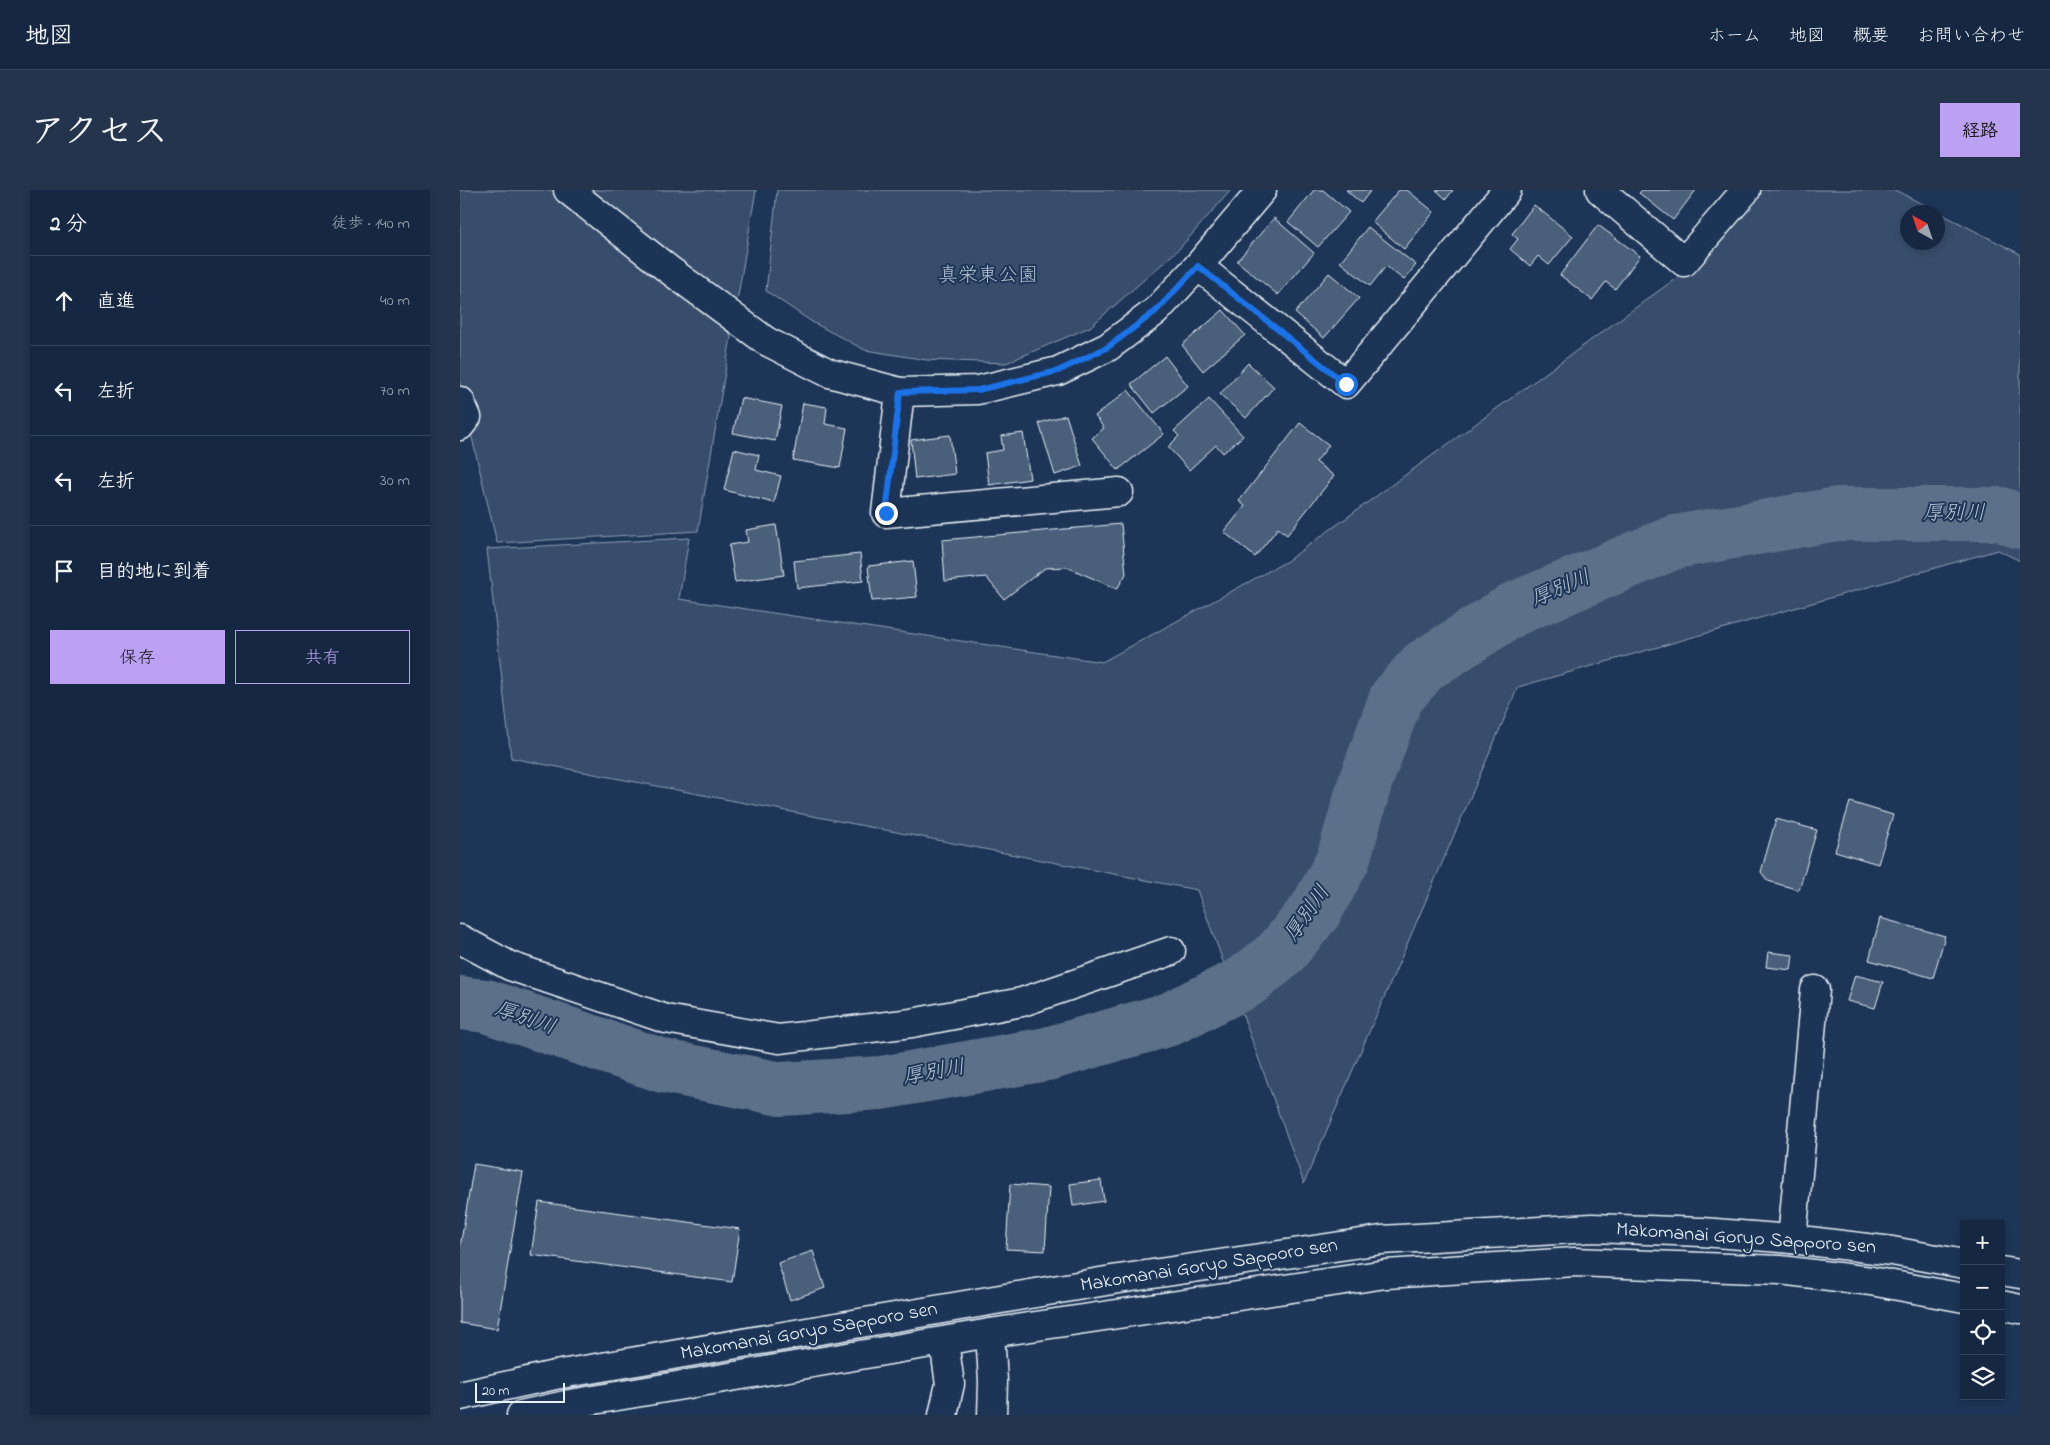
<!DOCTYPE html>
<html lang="ja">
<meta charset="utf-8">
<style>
:root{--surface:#162841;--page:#23344c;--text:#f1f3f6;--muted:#9ea6b1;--line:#35445a;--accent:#bca0f2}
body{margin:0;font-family:"Indie Flower","Klee One",sans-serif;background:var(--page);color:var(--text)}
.controls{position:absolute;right:15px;bottom:15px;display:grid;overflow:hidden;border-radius:0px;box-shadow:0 2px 8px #0003}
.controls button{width:45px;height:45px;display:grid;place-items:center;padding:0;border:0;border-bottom:1px solid var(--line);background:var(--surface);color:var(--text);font:25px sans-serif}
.compass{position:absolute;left:1440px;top:15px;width:45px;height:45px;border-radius:50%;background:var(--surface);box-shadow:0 2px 8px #0003;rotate:320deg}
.scale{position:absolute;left:15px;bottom:12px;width:90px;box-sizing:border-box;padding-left:5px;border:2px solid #e8f1f8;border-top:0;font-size:14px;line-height:18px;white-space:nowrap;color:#e8f1f8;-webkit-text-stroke:4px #1d3557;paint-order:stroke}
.stop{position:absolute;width:15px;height:15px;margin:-11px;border:4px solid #1a73e8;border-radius:50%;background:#fff}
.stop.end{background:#1a73e8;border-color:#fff;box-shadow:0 1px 5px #0008}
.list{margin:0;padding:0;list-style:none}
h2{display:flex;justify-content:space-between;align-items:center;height:65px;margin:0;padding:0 20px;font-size:21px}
h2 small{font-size:16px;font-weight:400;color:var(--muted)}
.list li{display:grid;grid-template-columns:32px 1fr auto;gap:15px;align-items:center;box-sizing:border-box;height:90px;padding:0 20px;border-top:1px solid var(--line)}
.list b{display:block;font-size:19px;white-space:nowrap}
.list em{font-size:16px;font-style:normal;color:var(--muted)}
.actions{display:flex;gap:10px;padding:15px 20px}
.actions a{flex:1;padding:11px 0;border:1px solid var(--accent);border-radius:0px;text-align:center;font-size:18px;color:var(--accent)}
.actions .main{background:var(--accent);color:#111}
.icon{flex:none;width:28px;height:28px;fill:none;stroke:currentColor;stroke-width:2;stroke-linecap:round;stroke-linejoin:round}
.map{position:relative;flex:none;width:1560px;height:1225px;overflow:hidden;border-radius:0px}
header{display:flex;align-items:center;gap:30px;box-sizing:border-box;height:70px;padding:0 25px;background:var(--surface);border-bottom:1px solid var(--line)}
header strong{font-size:24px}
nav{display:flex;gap:28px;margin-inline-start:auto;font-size:18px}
.intro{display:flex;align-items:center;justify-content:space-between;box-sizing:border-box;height:120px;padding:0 30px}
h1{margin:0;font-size:35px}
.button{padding:12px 22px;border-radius:0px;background:var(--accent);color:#111;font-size:18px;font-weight:700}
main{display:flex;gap:30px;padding:0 30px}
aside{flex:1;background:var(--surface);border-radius:0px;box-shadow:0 2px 8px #0003}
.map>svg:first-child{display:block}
.green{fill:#374d6c;stroke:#909fb2;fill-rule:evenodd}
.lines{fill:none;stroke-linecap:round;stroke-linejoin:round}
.river{stroke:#5d7089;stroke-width:54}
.building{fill:#495e7a;stroke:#e8f1f8}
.minor-casing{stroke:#e8f1f8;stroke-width:31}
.major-casing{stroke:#e8f1f8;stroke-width:31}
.minor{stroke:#1d3557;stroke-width:28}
.major{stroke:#1d3557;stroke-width:28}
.route{stroke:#1a73e8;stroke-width:6}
.labels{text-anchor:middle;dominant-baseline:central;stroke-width:4;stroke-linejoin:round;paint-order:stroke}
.park-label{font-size:20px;fill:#b3c0ce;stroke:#1d3557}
.street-label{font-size:20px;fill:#e8f1f8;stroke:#1d3557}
.water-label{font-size:21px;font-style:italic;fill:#b7c4d1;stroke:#1d3557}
</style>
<header>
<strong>地図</strong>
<nav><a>ホーム</a><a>地図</a><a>概要</a><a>お問い合わせ</a></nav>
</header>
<div class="intro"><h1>アクセス</h1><a class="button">経路</a></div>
<main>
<aside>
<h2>2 分<small>徒歩 · 140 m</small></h2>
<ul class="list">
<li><svg class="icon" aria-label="ahead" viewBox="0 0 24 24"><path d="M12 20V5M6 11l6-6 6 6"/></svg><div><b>直進</b></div><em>40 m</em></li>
<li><svg class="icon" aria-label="left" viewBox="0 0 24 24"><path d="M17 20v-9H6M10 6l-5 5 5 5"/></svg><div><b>左折</b></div><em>70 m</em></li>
<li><svg class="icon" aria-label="left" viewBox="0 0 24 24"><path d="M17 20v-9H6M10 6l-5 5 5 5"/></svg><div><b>左折</b></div><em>30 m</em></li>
<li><svg class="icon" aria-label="arrive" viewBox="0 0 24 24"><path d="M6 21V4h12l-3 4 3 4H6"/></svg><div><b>目的地に到着</b></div></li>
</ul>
<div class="actions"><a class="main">保存</a><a>共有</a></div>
</aside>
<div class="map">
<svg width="1560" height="1225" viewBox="0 0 1560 1225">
<rect width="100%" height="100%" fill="#1d3557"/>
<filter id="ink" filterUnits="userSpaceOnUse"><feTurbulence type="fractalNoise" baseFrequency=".02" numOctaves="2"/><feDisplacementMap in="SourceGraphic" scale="10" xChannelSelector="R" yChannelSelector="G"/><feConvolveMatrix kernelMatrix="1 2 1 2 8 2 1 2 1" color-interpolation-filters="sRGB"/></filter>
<g filter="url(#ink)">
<g class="green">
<path d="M 0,0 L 296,0 L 238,341 L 37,353 L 0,197 Z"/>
<path d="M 317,0 L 771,0 L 719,59 L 630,137 L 546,173 L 467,170 L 405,160 L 352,132 L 306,101 Z"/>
<path d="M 1302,0 L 1435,0 L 1560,64 L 1560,371 L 1538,360 L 1058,497 L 844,993 L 737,700 L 51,568 L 27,359 L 229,348 L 219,409 L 642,472 L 827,371 L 1215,89 ZM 1448,22 L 1478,22 L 1478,52 L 1448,52 Z"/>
</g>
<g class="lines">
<path class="river" d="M 0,813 L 26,816 L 203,876 L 321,899 L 421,893 L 587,864 L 710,829 L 785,792 L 819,765 L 856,720 L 883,670 L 905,593 L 936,508 L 964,476 L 1054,419 L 1215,352 L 1377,324 L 1541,324 L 1560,332"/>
</g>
<g class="building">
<path d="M 854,0 L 863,0 L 889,22 L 858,57 L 828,32 Z"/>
<path d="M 886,0 L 911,0 L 901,13 Z"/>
<path d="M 939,0 L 947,0 L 974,22 L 944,59 L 912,32 Z"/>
<path d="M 976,0 L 993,0 L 986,9 Z"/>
<path d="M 1182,0 L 1236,0 L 1213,30 L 1179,3 Z"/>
<path d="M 1074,15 L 1113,46 L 1089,75 L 1078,66 L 1070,76 L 1050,59 L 1058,49 L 1052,44 Z"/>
<path d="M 814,28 L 854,63 L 818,105 L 777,71 Z"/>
<path d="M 1138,35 L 1180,66 L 1155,99 L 1146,92 L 1132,110 L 1100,85 Z"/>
<path d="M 908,37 L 956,75 L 944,90 L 926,76 L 910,96 L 880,72 Z"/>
<path d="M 869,83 L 899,108 L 864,148 L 835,123 Z"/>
<path d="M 763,120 L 785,145 L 743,181 L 722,155 Z"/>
<path d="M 705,166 L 728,196 L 694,223 L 671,194 Z"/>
<path d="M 788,173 L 814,197 L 786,228 L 760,204 Z"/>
<path d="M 668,200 L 704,244 L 658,280 L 632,248 L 644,238 L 635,226 Z"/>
<path d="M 281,208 L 322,216 L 315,251 L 273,243 Z"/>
<path d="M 749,209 L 783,246 L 763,263 L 756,255 L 729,280 L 708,257 L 719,246 L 714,241 Z"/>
<path d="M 343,213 L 367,217 L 365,234 L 387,238 L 380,278 L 333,270 Z"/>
<path d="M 606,225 L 622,276 L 595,285 L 579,233 Z"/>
<path d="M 840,233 L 869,255 L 856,272 L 874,286 L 827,345 L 818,338 L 795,367 L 764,342 L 785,316 L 779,311 Z"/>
<path d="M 563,243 L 570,289 L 529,295 L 525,263 L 543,260 L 541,246 Z"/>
<path d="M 490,245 L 495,284 L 455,289 L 451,250 Z"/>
<path d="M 274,259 L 299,265 L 296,280 L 321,286 L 314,313 L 264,300 Z"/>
<path d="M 661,334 L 666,384 L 657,399 L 607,377 L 585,378 L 544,409 L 526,387 L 485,391 L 482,350 Z"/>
<path d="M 316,335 L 324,385 L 275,392 L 269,355 L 288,352 L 286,340 Z"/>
<path d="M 400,364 L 403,391 L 337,398 L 334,371 Z"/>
<path d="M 453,371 L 457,407 L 412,411 L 408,376 Z"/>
<path d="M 1390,612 L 1433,625 L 1418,674 L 1375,661 Z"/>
<path d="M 1316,629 L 1357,640 L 1339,700 L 1308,691 L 1301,682 Z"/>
<path d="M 1420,728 L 1485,746 L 1473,788 L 1409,770 Z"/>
<path d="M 1308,762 L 1333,765 L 1331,780 L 1306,777 Z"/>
<path d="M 1395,785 L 1423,792 L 1415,818 L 1387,811 Z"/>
<path d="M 14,974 L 63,982 L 37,1139 L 0,1133 L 0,1057 Z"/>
<path d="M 641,990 L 644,1011 L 613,1016 L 610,994 Z"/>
<path d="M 550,994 L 589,997 L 585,1061 L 546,1059 Z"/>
<path d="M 79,1012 L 280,1039 L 272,1092 L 71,1065 Z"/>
<path d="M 353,1061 L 365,1098 L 330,1110 L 318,1073 Z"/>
</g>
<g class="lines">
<g class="minor-casing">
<g id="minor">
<path d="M 108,0 L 208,79 L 306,151 L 369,183 L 440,202 L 518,200 L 598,181 L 648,157 L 696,121 L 738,76 L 802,0"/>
<path d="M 1140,0 L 1224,72 L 1286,0"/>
<path d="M 738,76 L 886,194 L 1047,0"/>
<path d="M 440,202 L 426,323 L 659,302"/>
<path d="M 0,211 L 7,227 L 0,236"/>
<path d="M 0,749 L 50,776 L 206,829 L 319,849 L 452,833 L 562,812 L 711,761"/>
<path d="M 1332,1049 L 1355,800"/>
<path d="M 530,1143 L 533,1191 L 532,1225"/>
<path d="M 483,1225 L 490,1194 L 484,1152"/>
</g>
</g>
<g class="major-casing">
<g id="major">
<path d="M 1541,1081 L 1560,1084"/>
<path d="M 1541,1115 L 1560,1119"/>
<path d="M 0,1206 L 95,1185 L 652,1090 L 921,1050 L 1132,1038 L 1242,1042 L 1332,1049 L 1432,1061 L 1504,1074"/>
<path d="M 61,1225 L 110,1214 L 530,1143 L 926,1084 L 1115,1072 L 1320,1080 L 1411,1091 L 1504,1108"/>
</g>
</g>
<use href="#minor" class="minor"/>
<use href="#major" class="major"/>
</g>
</g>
<g class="lines" filter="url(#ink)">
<path class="route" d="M 426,323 L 440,202 L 518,200 L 598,181 L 648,157 L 696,121 L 738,76 L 886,194"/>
</g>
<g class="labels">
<g class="park-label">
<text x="528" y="86">真栄東公園</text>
</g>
<g class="street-label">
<text transform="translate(1286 1049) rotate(4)">Makomanai Goryo Sapporo sen</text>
<text transform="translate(749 1076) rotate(-9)">Makomanai Goryo Sapporo sen</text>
<text transform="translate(349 1142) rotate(-10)">Makomanai Goryo Sapporo sen</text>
</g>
<g class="water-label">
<text x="1494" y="324">厚別川</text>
<text transform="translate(1101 399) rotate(-23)">厚別川</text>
<text transform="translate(848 724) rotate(-55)">厚別川</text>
<text transform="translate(65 829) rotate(19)">厚別川</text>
<text transform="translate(474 883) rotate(-10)">厚別川</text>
</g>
</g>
</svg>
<div class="controls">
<button>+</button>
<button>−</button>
<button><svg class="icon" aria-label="locate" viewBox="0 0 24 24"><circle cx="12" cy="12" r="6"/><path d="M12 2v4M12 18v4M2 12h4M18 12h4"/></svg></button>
<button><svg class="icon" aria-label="layers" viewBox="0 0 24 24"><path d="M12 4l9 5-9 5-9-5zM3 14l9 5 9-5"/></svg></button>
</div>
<svg class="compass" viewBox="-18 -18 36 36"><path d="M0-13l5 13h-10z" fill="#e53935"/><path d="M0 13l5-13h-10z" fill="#9ea6b1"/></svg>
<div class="scale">20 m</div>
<div class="stop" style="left:886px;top:194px"></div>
<div class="stop end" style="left:426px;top:323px"></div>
</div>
</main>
